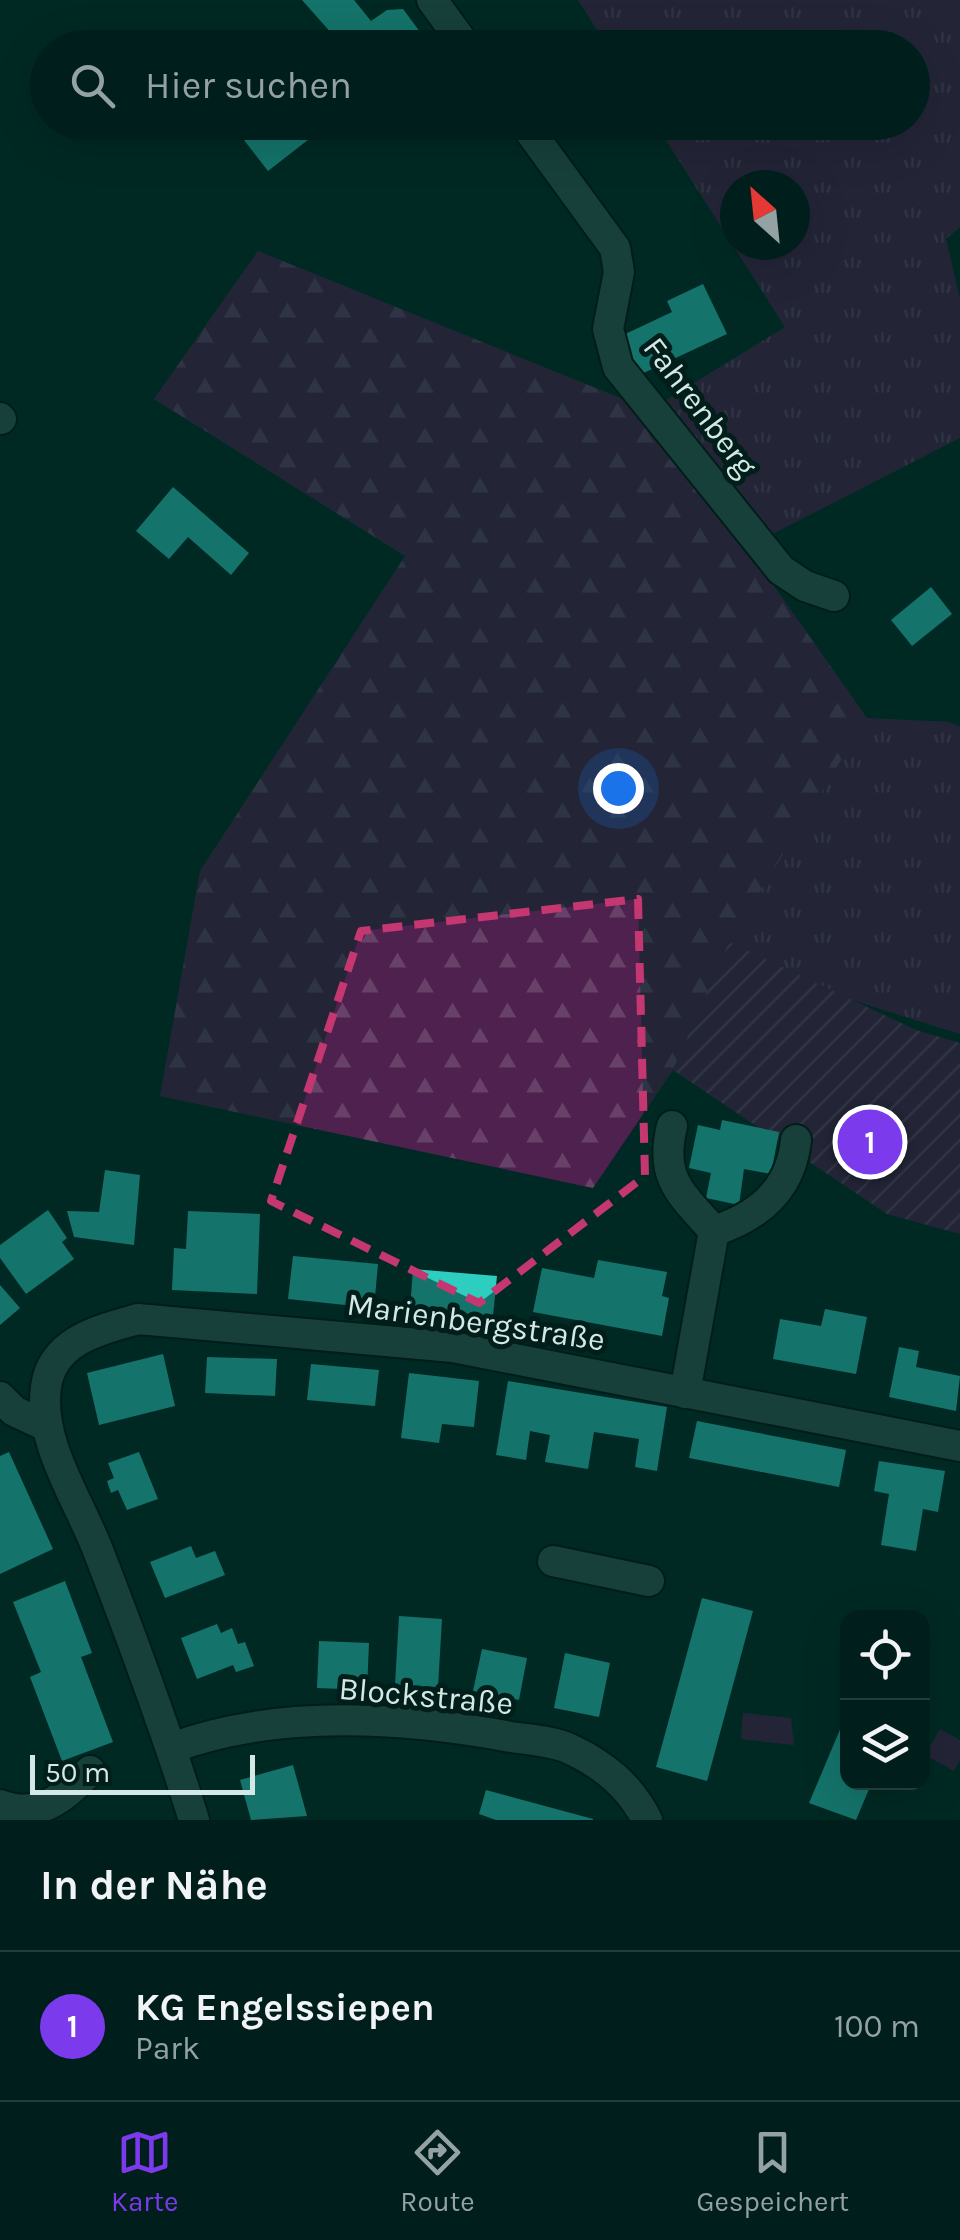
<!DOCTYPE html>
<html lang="de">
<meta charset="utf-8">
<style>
:root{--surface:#001f1c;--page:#0e2c29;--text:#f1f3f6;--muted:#95a2a3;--line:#223d3b;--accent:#7c3aed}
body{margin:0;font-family:Karla,sans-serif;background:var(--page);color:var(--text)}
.controls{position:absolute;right:30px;bottom:30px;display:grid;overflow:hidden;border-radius:20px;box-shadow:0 10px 40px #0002}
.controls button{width:90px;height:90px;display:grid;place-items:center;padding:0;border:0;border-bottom:2px solid var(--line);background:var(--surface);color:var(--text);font:50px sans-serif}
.compass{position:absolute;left:720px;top:170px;width:90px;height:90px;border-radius:50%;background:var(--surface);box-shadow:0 10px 40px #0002;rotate:333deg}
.scale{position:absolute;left:30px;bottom:25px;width:225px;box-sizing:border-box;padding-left:10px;border:5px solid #d4e8e5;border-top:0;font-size:28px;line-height:35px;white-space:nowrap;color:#d4e8e5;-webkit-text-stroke:8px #011e1b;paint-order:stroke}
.you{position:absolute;left:618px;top:788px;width:35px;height:35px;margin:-25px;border:8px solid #fff;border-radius:50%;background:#1a73e8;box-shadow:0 0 0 15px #1a73e833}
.badge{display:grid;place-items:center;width:65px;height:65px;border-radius:50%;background:var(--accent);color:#fff;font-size:32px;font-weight:700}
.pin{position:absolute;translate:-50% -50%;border:5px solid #fff;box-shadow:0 2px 10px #0006}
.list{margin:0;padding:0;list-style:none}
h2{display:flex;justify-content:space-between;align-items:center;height:130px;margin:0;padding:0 40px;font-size:42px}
h2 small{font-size:32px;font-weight:400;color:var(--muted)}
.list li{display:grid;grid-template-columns:65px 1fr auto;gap:30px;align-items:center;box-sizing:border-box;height:150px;padding:0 40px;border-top:2px solid var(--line)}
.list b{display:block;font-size:38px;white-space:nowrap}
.list p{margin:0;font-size:32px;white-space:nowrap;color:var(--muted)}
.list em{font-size:32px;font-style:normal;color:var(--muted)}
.icon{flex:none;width:55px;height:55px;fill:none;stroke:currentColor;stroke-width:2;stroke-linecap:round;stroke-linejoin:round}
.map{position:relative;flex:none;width:960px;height:1820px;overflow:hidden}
.search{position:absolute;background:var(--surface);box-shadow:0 10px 40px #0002;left:30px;right:30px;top:30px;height:110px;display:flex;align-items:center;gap:25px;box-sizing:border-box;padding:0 35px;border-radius:55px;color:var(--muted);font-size:38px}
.sheet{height:280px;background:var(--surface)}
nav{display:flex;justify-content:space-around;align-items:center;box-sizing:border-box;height:140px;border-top:2px solid var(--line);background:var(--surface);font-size:28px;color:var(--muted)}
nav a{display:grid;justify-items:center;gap:5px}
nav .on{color:var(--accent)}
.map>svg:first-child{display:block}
.grass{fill:url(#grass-tufts);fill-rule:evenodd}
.forest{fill:url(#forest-firs)}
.park{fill:#4e214f}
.garden{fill:url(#garden-furrows)}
.building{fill:#2dcdbf}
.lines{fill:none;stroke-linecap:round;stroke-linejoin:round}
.minor-casing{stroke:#000f0d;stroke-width:34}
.minor{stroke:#345b56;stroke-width:30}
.marked{fill:none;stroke:#c53770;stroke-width:8;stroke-dasharray:20 12;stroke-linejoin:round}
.labels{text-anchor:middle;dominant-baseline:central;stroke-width:10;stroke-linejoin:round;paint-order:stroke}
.street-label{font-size:32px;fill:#d4e8e5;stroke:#011e1b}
</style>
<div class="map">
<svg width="960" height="1820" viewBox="0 0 960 1820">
<defs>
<pattern id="grass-tufts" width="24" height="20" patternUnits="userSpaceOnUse" patternTransform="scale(2.5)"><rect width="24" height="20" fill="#4e214f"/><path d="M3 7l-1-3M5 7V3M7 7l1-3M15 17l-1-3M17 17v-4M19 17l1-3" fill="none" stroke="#674168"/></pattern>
<pattern id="forest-firs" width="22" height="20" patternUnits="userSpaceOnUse" patternTransform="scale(2.5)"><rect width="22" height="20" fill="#4e214f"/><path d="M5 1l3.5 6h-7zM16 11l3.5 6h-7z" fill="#674168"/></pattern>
<pattern id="garden-furrows" width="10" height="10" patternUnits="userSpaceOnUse" patternTransform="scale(2.5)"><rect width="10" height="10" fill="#4e214f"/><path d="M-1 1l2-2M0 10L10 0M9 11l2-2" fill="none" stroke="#674168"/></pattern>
</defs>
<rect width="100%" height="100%" fill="#002925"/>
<g class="grass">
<path d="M 578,0 L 960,0 L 960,227 L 946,239 L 960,299 L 960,438 L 747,547 L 650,410 L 785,327 L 655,123 L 912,122 L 912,48 L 608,47 ZM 735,185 L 795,185 L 795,245 L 735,245 Z"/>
<path d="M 867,718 L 949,722 L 960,727 L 960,1034 L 801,984 L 729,942 Z"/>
</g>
<path class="forest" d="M 258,251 L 650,410 L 867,718 L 729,942 L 673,1070 L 593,1188 L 160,1096 L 200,871 L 405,556 L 154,399 Z"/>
<g class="park">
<path d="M 743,1713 L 791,1718 L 794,1745 L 741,1739 Z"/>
<path d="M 940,1729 L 960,1740 L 960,1760 L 954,1771 L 925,1755 Z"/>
</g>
<path class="garden" d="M 729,942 L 916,1030 L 960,1043 L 960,1234 L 887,1214 L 673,1070 Z"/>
<g class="building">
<path d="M 302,0 L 354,0 L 371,21 L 387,10 L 403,9 L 432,48 L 361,48 L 352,35 L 341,44 Z"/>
<path d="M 311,30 L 325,48 L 287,48 Z"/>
<path d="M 230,122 L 331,122 L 268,171 Z"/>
<path d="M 703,284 L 727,334 L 637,376 L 619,337 L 672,312 L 667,301 Z"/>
<path d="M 173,487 L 249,553 L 231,575 L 188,537 L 169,559 L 136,531 Z"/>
<path d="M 931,587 L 952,614 L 912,646 L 891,620 Z"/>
<path d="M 722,1120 L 779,1132 L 771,1174 L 744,1169 L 739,1205 L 706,1198 L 711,1173 L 689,1168 L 698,1125 L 720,1130 Z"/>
<path d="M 105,1170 L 140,1175 L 134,1245 L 74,1237 L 67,1211 L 99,1212 Z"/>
<path d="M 48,1210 L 67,1238 L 62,1242 L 74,1259 L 26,1294 L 0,1258 L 0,1245 Z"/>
<path d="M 188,1211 L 260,1214 L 257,1294 L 172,1290 L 174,1248 L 186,1249 Z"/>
<path d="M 293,1256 L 378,1264 L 374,1308 L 288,1299 Z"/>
<path d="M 598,1260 L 667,1272 L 662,1296 L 669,1298 L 662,1336 L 533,1312 L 542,1268 L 594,1278 Z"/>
<path d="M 413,1269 L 497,1276 L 493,1316 L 410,1309 Z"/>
<path d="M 0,1285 L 20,1308 L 0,1325 Z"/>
<path d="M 825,1309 L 867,1317 L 856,1374 L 773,1359 L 780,1319 L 821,1326 Z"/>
<path d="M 899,1347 L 919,1351 L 916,1367 L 960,1376 L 956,1411 L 889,1397 Z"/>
<path d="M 163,1354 L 175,1406 L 99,1425 L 87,1373 Z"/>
<path d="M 207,1357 L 277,1359 L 275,1396 L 205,1393 Z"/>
<path d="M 311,1364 L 379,1370 L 375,1406 L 307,1400 Z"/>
<path d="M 409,1373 L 479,1381 L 474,1427 L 442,1424 L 439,1443 L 401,1438 Z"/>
<path d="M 508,1381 L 667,1407 L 657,1471 L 635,1467 L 639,1439 L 594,1432 L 588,1469 L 545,1462 L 550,1435 L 530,1431 L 526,1460 L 496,1455 Z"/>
<path d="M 697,1421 L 846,1450 L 839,1487 L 689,1458 Z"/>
<path d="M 9,1452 L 53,1549 L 0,1574 L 0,1456 Z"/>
<path d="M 139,1452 L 158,1499 L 127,1510 L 118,1490 L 111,1493 L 107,1481 L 114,1478 L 108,1463 Z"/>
<path d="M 879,1461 L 945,1471 L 938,1512 L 923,1509 L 916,1551 L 881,1545 L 889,1494 L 874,1491 Z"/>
<path d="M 191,1546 L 196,1558 L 215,1551 L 225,1575 L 165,1598 L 150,1562 Z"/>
<path d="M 65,1581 L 92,1653 L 81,1657 L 113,1742 L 62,1761 L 30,1677 L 41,1672 L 13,1602 Z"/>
<path d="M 702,1598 L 753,1611 L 707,1781 L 656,1767 Z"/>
<path d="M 399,1616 L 442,1619 L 438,1687 L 395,1685 Z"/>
<path d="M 217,1624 L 221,1633 L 232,1628 L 238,1644 L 245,1642 L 254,1666 L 236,1672 L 233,1665 L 197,1679 L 181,1638 Z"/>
<path d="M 319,1641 L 369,1643 L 367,1690 L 317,1688 Z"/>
<path d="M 482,1649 L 527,1658 L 519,1700 L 473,1691 Z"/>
<path d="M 565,1653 L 610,1663 L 599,1717 L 554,1708 Z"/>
<path d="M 847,1713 L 848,1782 L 872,1782 L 856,1820 L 809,1803 Z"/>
<path d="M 293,1765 L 307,1816 L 251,1820 L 240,1780 Z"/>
<path d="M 486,1790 L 593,1819 L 593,1820 L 496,1820 L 479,1814 Z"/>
</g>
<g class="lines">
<g class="minor-casing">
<g id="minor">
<path d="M 432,0 L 467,48"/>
<path d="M 523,122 L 615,248 L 619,272 L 608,329 L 618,367 L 781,570 L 805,586 L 834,596"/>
<path d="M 0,418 L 1,419"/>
<path d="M 672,1126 C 659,1178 681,1194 714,1231 L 685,1393"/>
<path d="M 714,1231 C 759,1216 791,1190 796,1140"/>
<path d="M 0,1397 L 14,1411 L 46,1426"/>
<path d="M 553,1561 L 649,1581"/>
<path d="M 172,1748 C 276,1709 402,1717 511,1737 C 530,1740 553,1741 570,1749 C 604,1765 630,1786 647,1820"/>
<path d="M 0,1805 C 40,1820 64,1797 90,1771"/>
<path d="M 194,1820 C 166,1730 133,1641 99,1553 C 80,1502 38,1443 46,1387 C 52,1340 100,1330 138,1319 L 453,1347 L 960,1446"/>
</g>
</g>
<use href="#minor" class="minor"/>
</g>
<path d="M0 0H960V1820H0ZM 638,899 L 645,1176 L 479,1303 L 271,1201 L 361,931 Z" fill="#002925" fill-opacity=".55" fill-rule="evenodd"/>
<path class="marked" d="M 638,899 L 645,1176 L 479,1303 L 271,1201 L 361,931 Z"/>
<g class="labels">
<g class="street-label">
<text transform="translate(700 407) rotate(53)">Fahrenberg</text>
<text transform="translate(476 1322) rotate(8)">Marienbergstraße</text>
<text transform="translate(426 1696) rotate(5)">Blockstraße</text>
</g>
</g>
</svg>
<div class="controls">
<button><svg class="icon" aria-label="locate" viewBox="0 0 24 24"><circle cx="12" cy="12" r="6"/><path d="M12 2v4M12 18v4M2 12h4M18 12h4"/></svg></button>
<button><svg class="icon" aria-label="layers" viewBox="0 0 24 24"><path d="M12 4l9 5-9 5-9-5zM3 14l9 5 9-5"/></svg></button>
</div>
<svg class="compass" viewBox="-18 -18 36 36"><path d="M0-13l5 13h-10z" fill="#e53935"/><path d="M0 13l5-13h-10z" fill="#95a2a3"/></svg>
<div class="scale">50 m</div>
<div class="you"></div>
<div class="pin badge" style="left:870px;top:1142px">1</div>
<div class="search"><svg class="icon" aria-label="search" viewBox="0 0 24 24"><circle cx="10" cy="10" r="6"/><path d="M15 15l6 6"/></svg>Hier suchen</div>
</div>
<section class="sheet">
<h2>In der Nähe<small></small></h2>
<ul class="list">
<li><span class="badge">1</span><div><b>KG Engelssiepen</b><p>Park</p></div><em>100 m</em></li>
</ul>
</section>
<nav>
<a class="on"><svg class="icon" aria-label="map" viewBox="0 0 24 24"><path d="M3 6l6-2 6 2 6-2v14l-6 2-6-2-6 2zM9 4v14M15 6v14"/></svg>Karte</a>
<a><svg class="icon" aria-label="directions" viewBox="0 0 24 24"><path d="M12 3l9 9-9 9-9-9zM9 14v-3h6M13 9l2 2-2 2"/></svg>Route</a>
<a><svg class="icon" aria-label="saved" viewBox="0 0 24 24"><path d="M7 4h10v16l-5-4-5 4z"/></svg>Gespeichert</a>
</nav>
